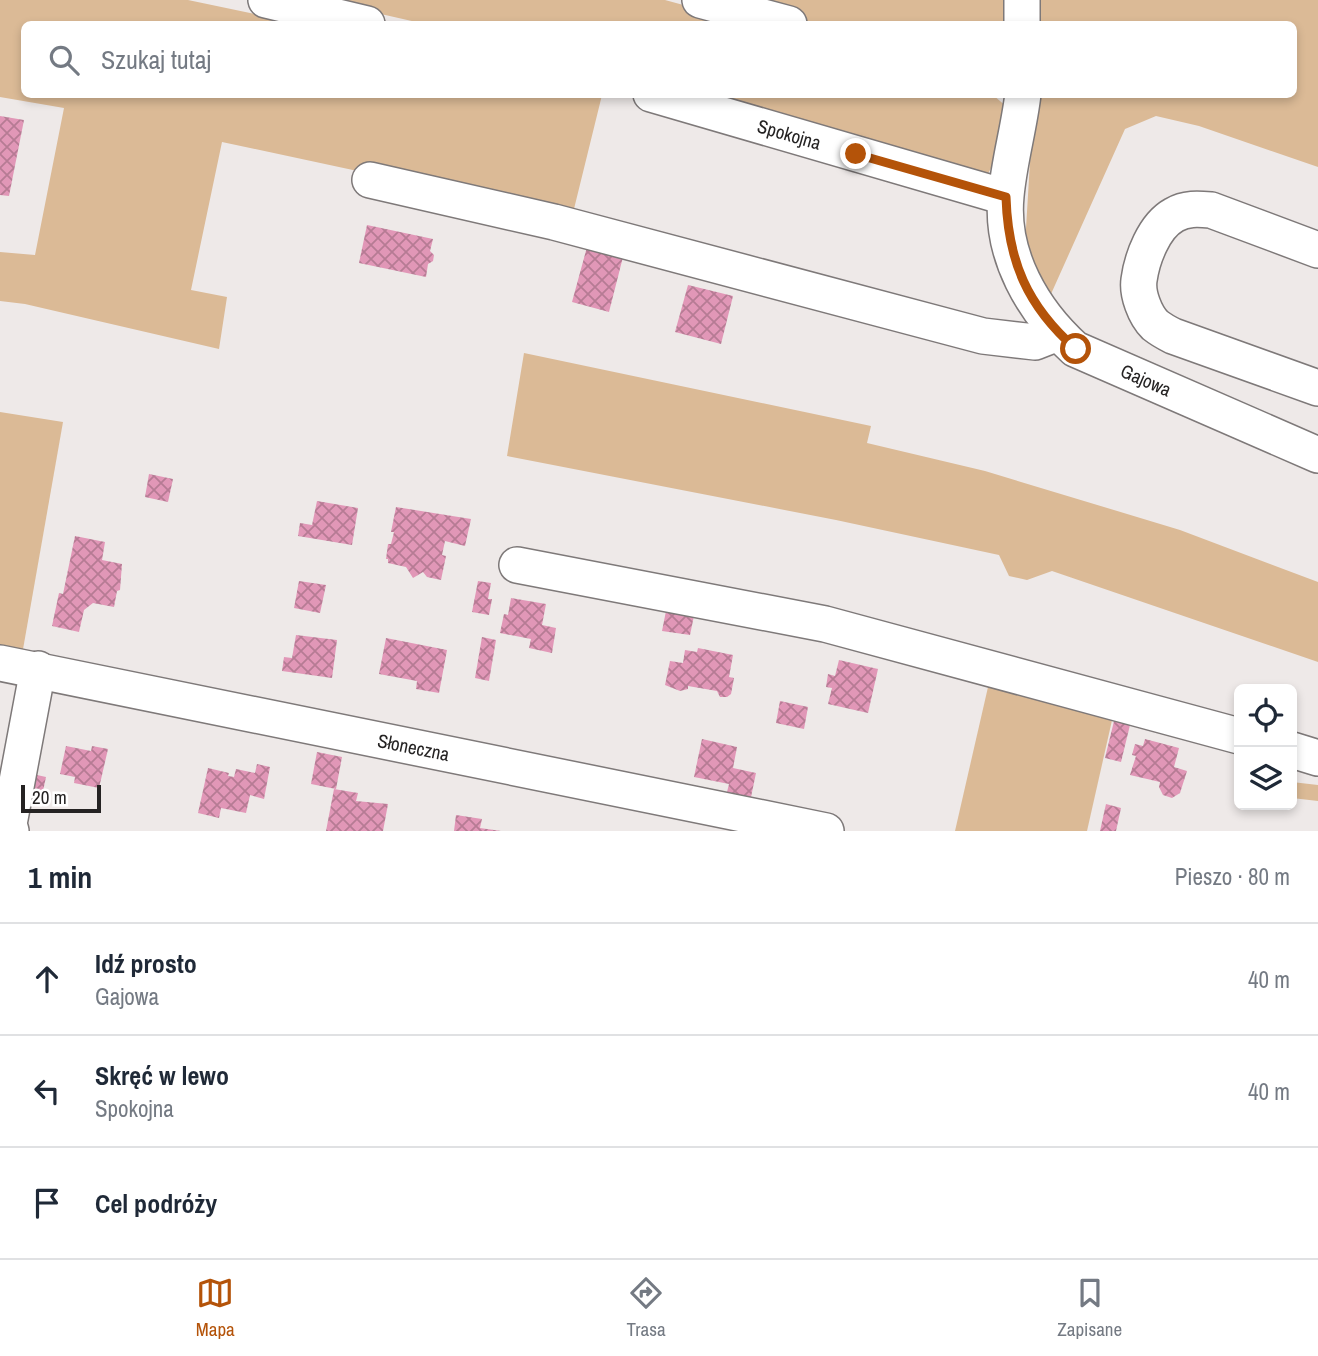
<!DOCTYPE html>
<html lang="pl">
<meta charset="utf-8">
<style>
:root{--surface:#fff;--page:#f2f2f3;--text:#1f2937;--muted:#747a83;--line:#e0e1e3;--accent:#b45309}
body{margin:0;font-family:"Archivo Narrow",sans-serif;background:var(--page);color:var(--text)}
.controls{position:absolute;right:21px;bottom:21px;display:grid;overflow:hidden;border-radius:10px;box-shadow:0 4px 10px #0003}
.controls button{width:63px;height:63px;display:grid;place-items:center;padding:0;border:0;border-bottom:2px solid var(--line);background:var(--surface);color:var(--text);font:35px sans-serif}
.scale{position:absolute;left:21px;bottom:18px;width:80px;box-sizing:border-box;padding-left:7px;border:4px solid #252323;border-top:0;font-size:19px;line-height:24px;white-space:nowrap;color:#252323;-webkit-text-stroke:5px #fff;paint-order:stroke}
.stop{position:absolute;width:21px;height:21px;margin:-16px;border:5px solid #b45309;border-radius:50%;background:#fff}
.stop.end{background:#b45309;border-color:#fff;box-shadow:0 2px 7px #0008}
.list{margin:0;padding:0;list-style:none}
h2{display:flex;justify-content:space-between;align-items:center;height:91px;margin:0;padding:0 28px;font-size:30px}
h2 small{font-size:23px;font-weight:400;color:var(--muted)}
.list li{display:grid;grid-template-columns:46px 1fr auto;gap:21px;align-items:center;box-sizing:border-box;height:112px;padding:0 28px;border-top:2px solid var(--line)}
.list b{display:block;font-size:26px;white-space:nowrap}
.list p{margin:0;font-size:23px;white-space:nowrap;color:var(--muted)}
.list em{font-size:23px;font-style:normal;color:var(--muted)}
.icon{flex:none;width:38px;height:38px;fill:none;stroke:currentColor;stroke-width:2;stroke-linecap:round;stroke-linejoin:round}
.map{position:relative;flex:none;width:1318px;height:831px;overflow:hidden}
.search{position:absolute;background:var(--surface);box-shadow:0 4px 10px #0003;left:21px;right:21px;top:21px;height:77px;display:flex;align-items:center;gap:18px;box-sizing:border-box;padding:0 24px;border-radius:10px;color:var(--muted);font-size:26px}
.sheet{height:427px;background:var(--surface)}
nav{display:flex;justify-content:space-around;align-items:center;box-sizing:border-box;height:98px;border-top:2px solid var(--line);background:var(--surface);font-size:19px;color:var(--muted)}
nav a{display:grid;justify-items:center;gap:4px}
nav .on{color:var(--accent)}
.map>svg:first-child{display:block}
.grass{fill:#dbba96}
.park{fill:url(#park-tufts)}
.building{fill:url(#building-cross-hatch)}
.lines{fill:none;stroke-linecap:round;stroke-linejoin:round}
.minor-casing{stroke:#7e7979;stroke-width:38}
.minor{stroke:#fff;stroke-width:35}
.route{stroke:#b45309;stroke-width:9}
.labels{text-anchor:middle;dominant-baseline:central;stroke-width:6;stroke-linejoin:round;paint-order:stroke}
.street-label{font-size:19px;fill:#252323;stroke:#fff}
</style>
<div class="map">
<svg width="1318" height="831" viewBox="0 0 1318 831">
<defs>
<pattern id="park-tufts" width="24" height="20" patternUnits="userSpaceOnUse" patternTransform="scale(1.75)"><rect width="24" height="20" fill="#dbba96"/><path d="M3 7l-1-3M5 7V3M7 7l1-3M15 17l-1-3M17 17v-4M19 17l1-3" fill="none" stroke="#bca081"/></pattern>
<pattern id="building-cross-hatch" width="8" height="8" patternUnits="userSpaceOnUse" patternTransform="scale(1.75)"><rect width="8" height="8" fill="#e197b7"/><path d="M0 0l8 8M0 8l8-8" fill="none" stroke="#b67b94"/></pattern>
</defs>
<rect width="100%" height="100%" fill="#eee9e8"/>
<g class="grass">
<path d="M 0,0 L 188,0 L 302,24 L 24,24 L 24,94 L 602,95 L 572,217 L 222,142 L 191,290 L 227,297 L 219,349 L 25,304 L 0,301 L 0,252 L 35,255 L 64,108 L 0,97 Z"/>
<path d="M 319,0 L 665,0 L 753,24 L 425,24 Z"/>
<path d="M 725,0 L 1011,0 L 1011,24 L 813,24 Z"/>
<path d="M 1033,0 L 1318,0 L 1318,167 L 1199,126 L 1156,116 L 1125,129 L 1051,294 L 1037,278 L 1025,245 L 1034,95 L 1294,94 L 1294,24 L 1034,24 Z"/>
<path d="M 704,95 L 993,95 L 1007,107 L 998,156 L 986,177 Z"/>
<path d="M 524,353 L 871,426 L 867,443 L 985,471 L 1180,530 L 1318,582 L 1318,662 L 1052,571 L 1027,580 L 1009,576 L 999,555 L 836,520 L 507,456 Z"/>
<path d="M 0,412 L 63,422 L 22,655 L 0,652 Z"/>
<path d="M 991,674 L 1115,707 L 1087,831 L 955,831 Z"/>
</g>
<path class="park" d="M 1292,782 L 1318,785 L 1318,801 L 1292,798 Z"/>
<g class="building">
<path d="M 0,116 L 24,120 L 9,196 L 0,195 Z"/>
<path d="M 367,225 L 433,239 L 430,251 L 434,255 L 433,261 L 428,264 L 426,277 L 359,263 Z"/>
<path d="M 587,247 L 623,257 L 609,312 L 572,302 Z"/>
<path d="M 688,285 L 733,296 L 721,344 L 675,332 Z"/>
<path d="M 149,474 L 173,479 L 168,502 L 145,497 Z"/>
<path d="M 317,501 L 358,508 L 352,545 L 298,536 L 300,523 L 312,525 Z"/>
<path d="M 396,507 L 471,519 L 465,546 L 445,541 L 442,555 L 446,556 L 441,580 L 427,577 L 423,572 L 413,578 L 406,567 L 388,563 L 388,559 L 386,559 L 388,544 L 391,544 L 394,532 L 391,532 Z"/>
<path d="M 75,536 L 105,542 L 102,560 L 122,564 L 120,590 L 117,591 L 114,607 L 93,603 L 84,610 L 79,632 L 52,626 L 59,593 L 63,594 Z"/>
<path d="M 299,581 L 326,585 L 320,613 L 294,608 Z"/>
<path d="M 478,581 L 491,583 L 488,599 L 492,599 L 489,615 L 472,612 Z"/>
<path d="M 511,598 L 546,604 L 542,625 L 556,628 L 552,653 L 529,648 L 531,639 L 500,633 L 504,614 L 508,615 Z"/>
<path d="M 667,606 L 695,611 L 690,635 L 662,631 Z"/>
<path d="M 296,635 L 337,640 L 332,678 L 282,671 L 284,657 L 292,658 Z"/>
<path d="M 482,637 L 496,640 L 489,681 L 475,678 Z"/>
<path d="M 386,638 L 447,650 L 439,693 L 416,689 L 417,681 L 379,674 Z"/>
<path d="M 698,648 L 733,655 L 729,677 L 734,678 L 731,694 L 727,697 L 720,697 L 717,691 L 688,686 L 688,689 L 680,691 L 665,685 L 670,661 L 683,663 L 685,650 L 697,652 Z"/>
<path d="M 839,660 L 878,669 L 868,713 L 828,704 L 832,688 L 826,687 L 828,674 L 835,676 Z"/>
<path d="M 780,701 L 808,707 L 804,729 L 776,723 Z"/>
<path d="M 1114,721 L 1130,725 L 1121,762 L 1105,758 Z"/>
<path d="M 702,739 L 737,747 L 733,768 L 756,773 L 751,797 L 727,792 L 729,784 L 694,777 Z"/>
<path d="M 1145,739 L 1179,748 L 1174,767 L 1187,771 L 1180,793 L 1172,798 L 1163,795 L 1159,787 L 1160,782 L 1130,775 L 1136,756 L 1132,755 L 1135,744 L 1143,746 Z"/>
<path d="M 66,746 L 91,751 L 92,746 L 108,749 L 99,788 L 74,783 L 75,777 L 60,774 Z"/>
<path d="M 317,752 L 342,757 L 336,789 L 311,784 Z"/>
<path d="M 257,764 L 270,767 L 264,799 L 250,795 L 246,813 L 221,808 L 219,818 L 198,813 L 208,768 L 229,773 L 228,776 L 234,777 L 236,769 L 255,773 Z"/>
<path d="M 28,773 L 46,777 L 43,791 L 48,793 L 47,801 L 23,795 Z"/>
<path d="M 334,789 L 358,793 L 356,801 L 388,804 L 383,831 L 326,831 Z"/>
<path d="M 1106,804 L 1121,808 L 1116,831 L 1100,831 Z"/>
<path d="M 456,815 L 482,819 L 480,828 L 501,831 L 454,831 Z"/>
</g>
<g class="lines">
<g class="minor-casing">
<g id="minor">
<path d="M 266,0 L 367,24"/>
<path d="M 700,0 L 789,24"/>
<path d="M 1022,0 L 1022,24"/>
<path id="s1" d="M 651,94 L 1005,197"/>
<path id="s2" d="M 1023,94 C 1019,128 1009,162 1006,196 C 1000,255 1033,311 1075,349 L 1318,455"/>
<path d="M 370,180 L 554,222 L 983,336 L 1035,342 L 1058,333"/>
<path d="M 1318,250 L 1211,210 C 1198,209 1186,208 1174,215 C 1154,226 1142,258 1139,280 C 1137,294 1145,315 1155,325 C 1160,329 1167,333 1173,336 L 1318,388"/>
<path d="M 517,565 L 825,624 L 1239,736"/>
<path id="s3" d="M 0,663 L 826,831"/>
<path d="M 1292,750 L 1318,758"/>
<path d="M 11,831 L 9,824 L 38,669"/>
</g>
</g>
<use href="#minor" class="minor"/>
</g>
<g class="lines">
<path class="route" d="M 856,154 L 1006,197 C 1008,261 1027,306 1076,349"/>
</g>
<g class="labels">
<g class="street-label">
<text stroke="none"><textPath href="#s1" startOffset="144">Spokojna</textPath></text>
<text stroke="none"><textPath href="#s2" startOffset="355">Gajowa</textPath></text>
<text stroke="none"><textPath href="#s3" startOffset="422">Słoneczna</textPath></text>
</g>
</g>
</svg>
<div class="controls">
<button><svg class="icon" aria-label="locate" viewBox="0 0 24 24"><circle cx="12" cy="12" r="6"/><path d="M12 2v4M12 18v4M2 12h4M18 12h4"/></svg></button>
<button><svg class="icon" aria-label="layers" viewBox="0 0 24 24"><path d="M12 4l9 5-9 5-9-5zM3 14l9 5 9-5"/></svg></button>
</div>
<div class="scale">20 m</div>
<div class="stop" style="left:1076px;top:349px"></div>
<div class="stop end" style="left:856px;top:154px"></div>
<div class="search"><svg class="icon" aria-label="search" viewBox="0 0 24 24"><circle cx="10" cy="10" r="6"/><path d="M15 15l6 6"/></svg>Szukaj tutaj</div>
</div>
<section class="sheet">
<h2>1 min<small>Pieszo · 80 m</small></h2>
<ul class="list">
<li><svg class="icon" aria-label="ahead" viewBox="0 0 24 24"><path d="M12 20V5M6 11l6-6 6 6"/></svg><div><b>Idź prosto</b><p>Gajowa</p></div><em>40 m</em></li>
<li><svg class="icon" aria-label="left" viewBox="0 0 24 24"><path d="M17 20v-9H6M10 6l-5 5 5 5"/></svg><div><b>Skręć w lewo</b><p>Spokojna</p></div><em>40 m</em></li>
<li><svg class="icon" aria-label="arrive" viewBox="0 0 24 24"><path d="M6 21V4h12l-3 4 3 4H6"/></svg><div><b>Cel podróży</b></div></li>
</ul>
</section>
<nav>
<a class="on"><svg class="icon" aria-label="map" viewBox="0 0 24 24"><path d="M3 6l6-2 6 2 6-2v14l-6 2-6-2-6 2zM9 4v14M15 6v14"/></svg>Mapa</a>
<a><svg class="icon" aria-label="directions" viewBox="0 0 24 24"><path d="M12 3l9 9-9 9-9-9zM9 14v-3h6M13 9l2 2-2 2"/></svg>Trasa</a>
<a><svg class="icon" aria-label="saved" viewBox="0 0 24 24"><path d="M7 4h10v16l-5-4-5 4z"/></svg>Zapisane</a>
</nav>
